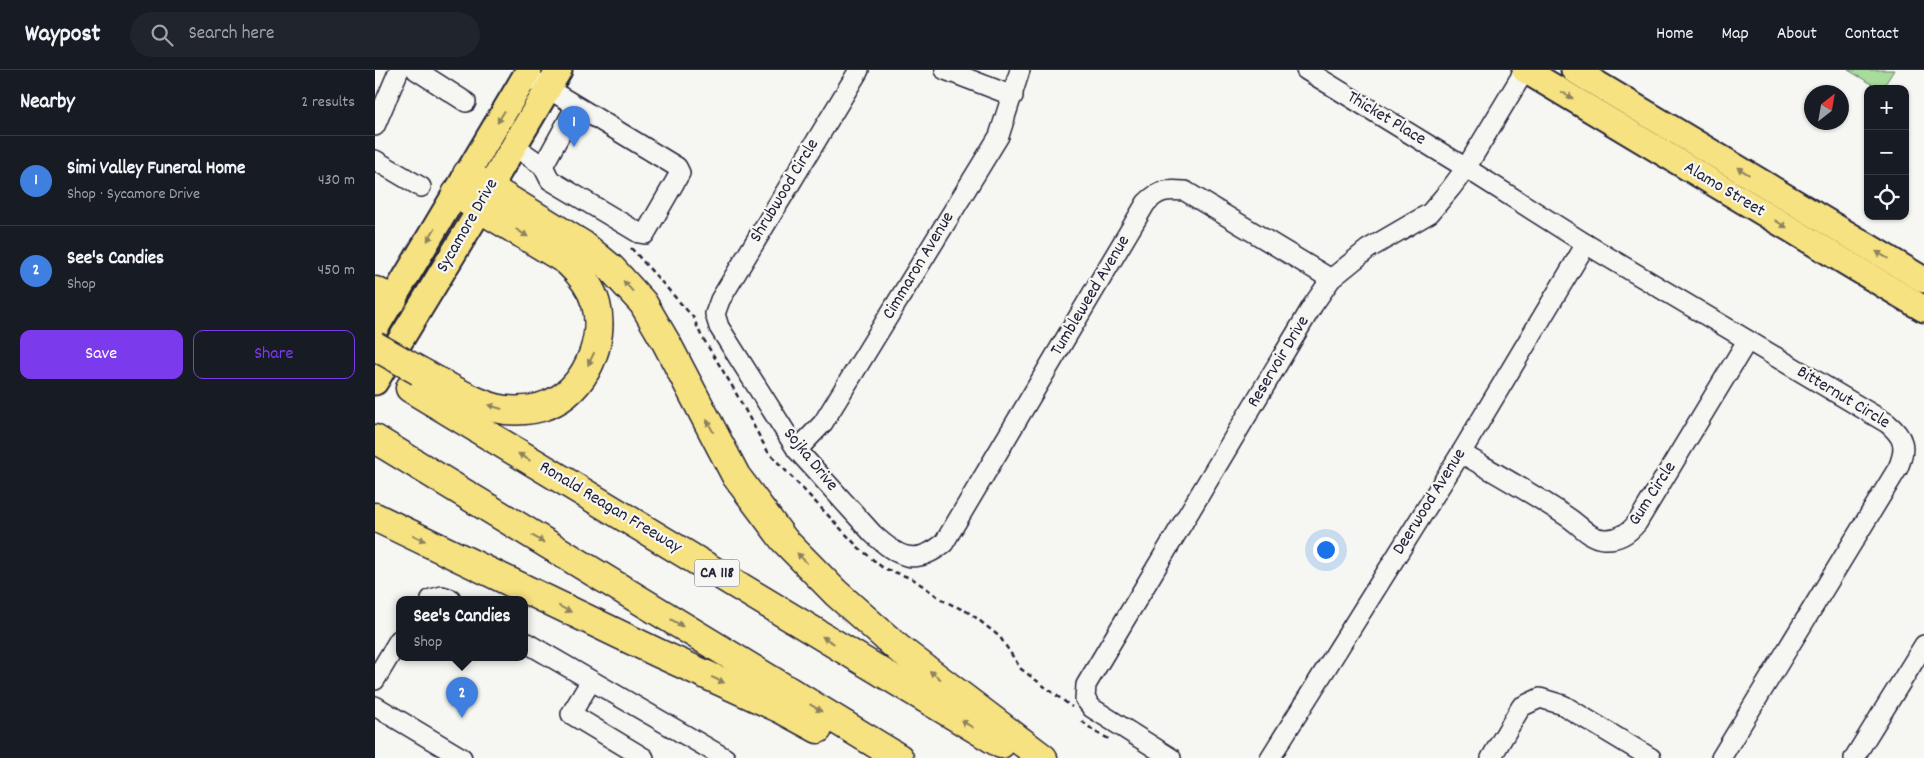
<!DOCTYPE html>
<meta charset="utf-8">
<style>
:root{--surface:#171b24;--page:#20242c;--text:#f1f3f6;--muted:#9ea1a6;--line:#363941;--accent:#7c3aed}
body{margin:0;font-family:Dekko,sans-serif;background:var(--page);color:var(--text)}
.controls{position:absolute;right:15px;top:15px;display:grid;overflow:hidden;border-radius:10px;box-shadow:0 1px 4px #0004}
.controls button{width:45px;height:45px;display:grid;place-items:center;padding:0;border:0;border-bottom:1px solid var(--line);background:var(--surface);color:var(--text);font:25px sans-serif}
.compass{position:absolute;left:1429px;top:15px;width:45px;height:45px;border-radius:50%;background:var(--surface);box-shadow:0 1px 4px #0004;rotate:31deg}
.you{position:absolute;left:950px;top:479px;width:18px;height:18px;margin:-12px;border:4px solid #fff;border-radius:50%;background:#1a73e8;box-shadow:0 0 0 8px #1a73e833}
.badge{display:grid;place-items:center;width:32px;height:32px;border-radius:50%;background:var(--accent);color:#fff;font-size:16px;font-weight:700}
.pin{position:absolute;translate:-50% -41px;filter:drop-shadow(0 1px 2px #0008)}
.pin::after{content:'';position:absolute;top:26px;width:18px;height:15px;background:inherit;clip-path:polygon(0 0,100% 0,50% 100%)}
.popup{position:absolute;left:21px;top:526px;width:132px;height:65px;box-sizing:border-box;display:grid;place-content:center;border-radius:10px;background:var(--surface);filter:drop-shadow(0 1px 4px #0005);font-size:16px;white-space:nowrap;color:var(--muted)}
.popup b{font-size:19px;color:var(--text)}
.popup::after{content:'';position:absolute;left:50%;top:100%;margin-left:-10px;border:10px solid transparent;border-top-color:var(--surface)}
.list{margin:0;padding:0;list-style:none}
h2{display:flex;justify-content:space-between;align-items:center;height:65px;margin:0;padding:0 20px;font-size:21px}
h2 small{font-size:16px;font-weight:400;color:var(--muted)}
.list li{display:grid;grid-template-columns:32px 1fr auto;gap:15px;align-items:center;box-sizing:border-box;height:90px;padding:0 20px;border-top:1px solid var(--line)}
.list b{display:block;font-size:19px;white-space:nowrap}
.list p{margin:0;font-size:16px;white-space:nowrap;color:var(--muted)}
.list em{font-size:16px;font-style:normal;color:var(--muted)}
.actions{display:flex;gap:10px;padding:15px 20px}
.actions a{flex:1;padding:11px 0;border:1px solid var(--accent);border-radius:10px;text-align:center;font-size:18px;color:var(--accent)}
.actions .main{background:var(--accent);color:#fff}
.icon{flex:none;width:28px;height:28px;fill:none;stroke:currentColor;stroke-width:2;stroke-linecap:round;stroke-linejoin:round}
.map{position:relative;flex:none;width:1549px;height:688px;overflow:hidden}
header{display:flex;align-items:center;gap:30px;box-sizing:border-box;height:70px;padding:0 25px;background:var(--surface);border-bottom:1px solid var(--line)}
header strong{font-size:24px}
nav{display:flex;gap:28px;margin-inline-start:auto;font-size:18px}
.search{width:350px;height:45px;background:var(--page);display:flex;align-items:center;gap:12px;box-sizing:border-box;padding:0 18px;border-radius:28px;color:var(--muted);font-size:19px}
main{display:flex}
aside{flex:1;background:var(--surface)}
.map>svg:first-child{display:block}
.green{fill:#a8db9c;stroke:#657e6c}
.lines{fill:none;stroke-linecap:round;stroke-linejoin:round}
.minor-casing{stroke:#22223b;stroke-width:22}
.major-casing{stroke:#22223b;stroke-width:29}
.highway-casing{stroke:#22223b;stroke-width:31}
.path{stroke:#22223b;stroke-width:2.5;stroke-dasharray:5 4;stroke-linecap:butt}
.minor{stroke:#f6f6f2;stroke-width:19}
.major{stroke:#f7e281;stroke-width:25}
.highway{stroke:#f7e281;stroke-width:28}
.highway-bridge-casing{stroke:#22223b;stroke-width:31;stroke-linecap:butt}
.highway-bridge{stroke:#f7e281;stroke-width:28}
.oneway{fill:#8c825e}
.labels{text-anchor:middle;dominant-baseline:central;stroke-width:4.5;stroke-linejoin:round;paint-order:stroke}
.shield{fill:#f6f6f2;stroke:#626272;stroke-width:1}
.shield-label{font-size:16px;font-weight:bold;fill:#22223b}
.street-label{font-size:18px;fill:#22223b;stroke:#f6f6f2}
</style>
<header>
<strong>Waypost</strong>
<div class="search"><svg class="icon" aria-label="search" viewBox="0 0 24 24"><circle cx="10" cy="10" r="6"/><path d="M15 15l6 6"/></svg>Search here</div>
<nav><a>Home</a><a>Map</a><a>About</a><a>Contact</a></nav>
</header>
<main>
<aside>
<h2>Nearby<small>2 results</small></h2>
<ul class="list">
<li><span class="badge" style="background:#3f7fe0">1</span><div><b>Simi Valley Funeral Home</b><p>Shop · Sycamore Drive</p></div><em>430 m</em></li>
<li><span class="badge" style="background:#3f7fe0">2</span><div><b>See's Candies</b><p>Shop</p></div><em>450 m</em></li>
</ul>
<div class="actions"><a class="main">Save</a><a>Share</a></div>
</aside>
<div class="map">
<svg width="1549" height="688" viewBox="0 0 1549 688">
<rect width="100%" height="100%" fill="#f6f6f2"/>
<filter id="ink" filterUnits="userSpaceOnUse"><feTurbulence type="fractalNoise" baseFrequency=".02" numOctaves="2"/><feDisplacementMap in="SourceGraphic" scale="10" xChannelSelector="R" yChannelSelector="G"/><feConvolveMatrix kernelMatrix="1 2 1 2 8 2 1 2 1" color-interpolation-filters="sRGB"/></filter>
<g filter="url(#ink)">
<path class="green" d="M 1473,0 L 1519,0 L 1507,19 L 1505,19 Z"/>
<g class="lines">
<g class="minor-casing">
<g id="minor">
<path d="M 41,0 L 91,32"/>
<path d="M 484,0 L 345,230 L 340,244 L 344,257 L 422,380 L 498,464 C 523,487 540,497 569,473 L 771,133 C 785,119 792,120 810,121 L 956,209"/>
<path d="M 570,0 L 638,26"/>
<path d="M 931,0 L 1091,98 L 1211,174 L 1512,353 C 1529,367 1532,377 1523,398 L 1346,688"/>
<path d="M 162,12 L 302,97 L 305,103 L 270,164 L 264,163 L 175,110 L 168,96 L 201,36"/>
<path d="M 0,56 L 24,0"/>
<path d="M 139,76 L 168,96"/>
<path d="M 0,90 L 46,117"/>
<path d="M 422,380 L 448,353 L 624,66 L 645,0"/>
<path d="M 1086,383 C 1122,404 1159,424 1194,448 C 1206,456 1214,468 1229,469 C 1243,470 1254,463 1262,453 L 1372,271"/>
<path d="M 56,529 L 67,526 L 76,529"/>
<path d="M 150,572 L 350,688"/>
<path d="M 0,610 L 24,570"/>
<path d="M 216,611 L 196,644 L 269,688"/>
<path d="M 0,636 L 87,688"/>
<path d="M 796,688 L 717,638 L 710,629 L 711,615 L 938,235 L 956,209 L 993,179 L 1055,143 L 1076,118 L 1091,98 L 1150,0"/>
<path d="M 895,688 L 1086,383 L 1211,174"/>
<path d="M 1116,688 L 1146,637 L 1165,628 L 1188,635 L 1276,688"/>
<path d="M 1479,688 L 1549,575"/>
</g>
</g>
<g class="major-casing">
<g id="major">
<path d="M 1150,0 L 1549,239"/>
<path d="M 1199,0 L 1549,210"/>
<path d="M 0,259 L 154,0"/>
<path d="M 0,312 L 106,138 L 123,103 L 184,0"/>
</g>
</g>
<g class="highway-casing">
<g id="highway">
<path d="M 92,104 L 208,175 L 236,198 L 268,233 L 292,274 L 361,406 L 409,470 L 461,523 L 523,578 L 668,688"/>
<path d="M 0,221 L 18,229"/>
<path d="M 44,301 C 69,314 102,336 130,340 C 143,341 160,340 172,335 C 210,321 231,271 221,234 C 216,216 205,203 192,191 L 81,124"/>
<path d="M 35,318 L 626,674"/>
<path d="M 0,369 L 524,688"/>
<path d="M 0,447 L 283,583 L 406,639 L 443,659"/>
</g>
</g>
<g class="path">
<path d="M 256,178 L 318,247 L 326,265 L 356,314 L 393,382 L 483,477 L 508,498 L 538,509 L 569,531 L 595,543 L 625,567 L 646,599 L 697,637"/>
<path d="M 707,651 L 720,662 L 736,670"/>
</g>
<use href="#minor" class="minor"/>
<use href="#major" class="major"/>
<use href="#highway" class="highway"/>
<g class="highway-bridge-casing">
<path id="highway-bridge" d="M 0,276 L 44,301"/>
</g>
<use href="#highway-bridge" class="highway-bridge"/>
</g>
<defs><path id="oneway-solid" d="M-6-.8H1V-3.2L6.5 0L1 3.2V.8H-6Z" transform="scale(1.25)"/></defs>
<g class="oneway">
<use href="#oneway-solid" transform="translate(1192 25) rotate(31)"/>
<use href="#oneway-solid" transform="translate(126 47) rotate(121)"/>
<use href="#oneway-solid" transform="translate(1368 101) rotate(-149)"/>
<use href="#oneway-solid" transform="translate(1406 154) rotate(31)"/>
<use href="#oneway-solid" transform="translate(147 163) rotate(32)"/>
<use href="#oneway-solid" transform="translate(56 165) rotate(121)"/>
<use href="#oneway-solid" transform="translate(1507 185) rotate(-149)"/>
<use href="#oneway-solid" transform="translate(253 216) rotate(-132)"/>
<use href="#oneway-solid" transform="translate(216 289) rotate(116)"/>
<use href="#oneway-solid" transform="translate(120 337) rotate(-165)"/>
<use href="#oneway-solid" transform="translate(335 356) rotate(-118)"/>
<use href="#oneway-solid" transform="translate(149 387) rotate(-149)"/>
<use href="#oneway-solid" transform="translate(44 468) rotate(26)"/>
<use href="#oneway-solid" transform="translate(163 469) rotate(31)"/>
<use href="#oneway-solid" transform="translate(427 488) rotate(-134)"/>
<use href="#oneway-solid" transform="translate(190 539) rotate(26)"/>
<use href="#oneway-solid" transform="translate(302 553) rotate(31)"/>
<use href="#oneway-solid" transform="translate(453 570) rotate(-149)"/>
<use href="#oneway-solid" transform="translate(560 605) rotate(-143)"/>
<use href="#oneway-solid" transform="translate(343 610) rotate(24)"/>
<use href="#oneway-solid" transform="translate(441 638) rotate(31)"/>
<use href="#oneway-solid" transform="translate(592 654) rotate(-149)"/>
</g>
</g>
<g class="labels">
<rect class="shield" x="319.5" y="489.5" width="45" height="27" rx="4"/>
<g class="shield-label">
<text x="342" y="503">CA 118</text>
</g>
<g class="street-label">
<text transform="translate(1011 49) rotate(31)">Thicket Place</text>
<text transform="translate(1349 120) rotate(31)">Alamo Street</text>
<text transform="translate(410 121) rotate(-59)">Shrubwood Circle</text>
<text transform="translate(93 156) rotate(-60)">Sycamore Drive</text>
<text transform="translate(544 196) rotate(-59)">Cimmaron Avenue</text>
<text transform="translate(716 226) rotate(-59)">Tumbleweed Avenue</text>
<text transform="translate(904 292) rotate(-59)">Reservoir Drive</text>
<text transform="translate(1468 328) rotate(31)">Bitternut Circle</text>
<text transform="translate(435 390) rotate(51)">Sojka Drive</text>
<text transform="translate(1278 424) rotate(-57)">Gum Circle</text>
<text transform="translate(1055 432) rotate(-58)">Deerwood Avenue</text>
<text transform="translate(235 438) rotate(31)">Ronald Reagan Freeway</text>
</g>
</g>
</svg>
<div class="controls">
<button>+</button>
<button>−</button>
<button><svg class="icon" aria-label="locate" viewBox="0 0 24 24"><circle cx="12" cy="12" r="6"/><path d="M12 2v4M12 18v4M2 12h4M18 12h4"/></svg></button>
</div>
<svg class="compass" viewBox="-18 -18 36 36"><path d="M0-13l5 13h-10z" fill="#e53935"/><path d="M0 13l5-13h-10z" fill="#9ea1a6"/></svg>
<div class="you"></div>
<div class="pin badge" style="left:199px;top:77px;background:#3f7fe0">1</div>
<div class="pin badge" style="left:87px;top:648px;background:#3f7fe0">2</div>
<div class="popup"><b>See's Candies</b>Shop</div>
</div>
</main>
